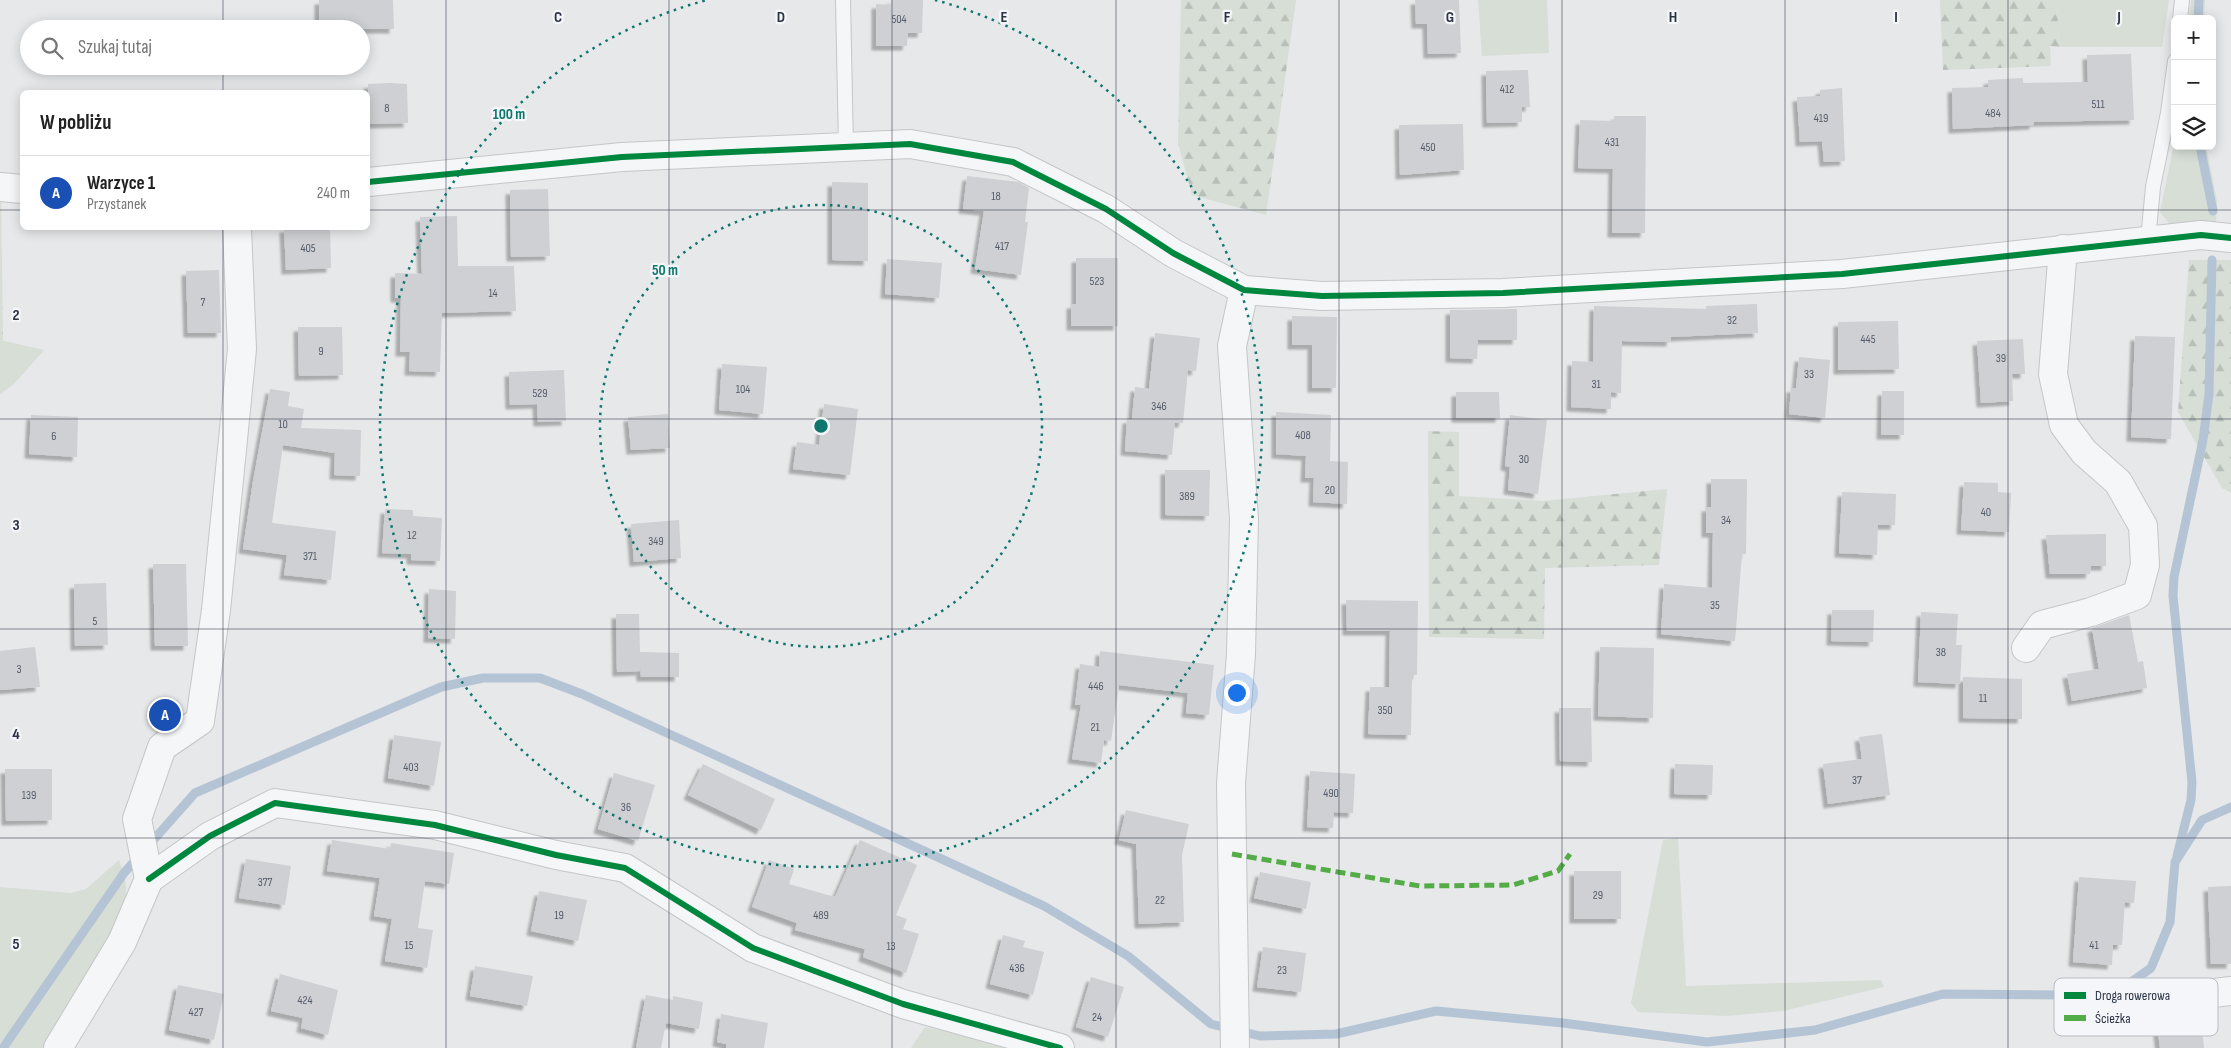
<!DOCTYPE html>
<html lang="pl">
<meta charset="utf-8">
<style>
:root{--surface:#fff;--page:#f2f2f2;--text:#222;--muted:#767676;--line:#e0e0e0;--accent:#6c737f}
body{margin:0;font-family:"Sofia Sans Condensed",sans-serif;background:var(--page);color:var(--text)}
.controls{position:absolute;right:15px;top:15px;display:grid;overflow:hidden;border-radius:8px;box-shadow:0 2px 12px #0003}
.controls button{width:45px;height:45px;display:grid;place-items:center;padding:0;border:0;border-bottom:1px solid var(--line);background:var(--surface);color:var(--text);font:25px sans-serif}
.you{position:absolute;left:1236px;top:692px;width:18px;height:18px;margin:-12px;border:4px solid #fff;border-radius:50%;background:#1a73e8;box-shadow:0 0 0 8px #1a73e833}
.badge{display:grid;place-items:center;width:32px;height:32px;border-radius:50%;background:var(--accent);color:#fff;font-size:16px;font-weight:700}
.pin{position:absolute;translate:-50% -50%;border:2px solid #fff;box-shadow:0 1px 5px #0006}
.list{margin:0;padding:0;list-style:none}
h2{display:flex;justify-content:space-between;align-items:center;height:65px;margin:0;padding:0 20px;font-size:21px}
h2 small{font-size:16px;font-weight:400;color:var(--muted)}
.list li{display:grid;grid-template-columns:32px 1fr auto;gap:15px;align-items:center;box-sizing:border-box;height:75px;padding:0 20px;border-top:1px solid var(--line)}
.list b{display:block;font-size:19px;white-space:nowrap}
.list p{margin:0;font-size:16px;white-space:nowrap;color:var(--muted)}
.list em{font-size:16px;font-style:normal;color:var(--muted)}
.icon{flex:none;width:28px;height:28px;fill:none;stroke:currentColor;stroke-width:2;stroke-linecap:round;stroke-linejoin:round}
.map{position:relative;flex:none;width:2231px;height:1048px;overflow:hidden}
.search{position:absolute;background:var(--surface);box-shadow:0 2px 12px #0003;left:20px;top:20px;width:350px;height:55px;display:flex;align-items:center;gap:12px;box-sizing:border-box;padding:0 18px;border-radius:28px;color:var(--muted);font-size:19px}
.panel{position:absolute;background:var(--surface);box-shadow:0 2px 12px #0003;left:20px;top:90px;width:350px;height:140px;border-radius:8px}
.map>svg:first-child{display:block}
.green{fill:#d6ded6}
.forest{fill:url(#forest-firs)}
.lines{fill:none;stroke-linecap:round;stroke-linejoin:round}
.stream{stroke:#b4c4d5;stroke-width:9}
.building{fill:#ced0d3;filter:url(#shadow)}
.service-casing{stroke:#c4c6c8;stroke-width:16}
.minor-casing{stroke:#c4c6c8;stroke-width:30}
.service{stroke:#f5f6f7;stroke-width:14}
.minor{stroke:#f5f6f7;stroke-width:28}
.quiet{stroke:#54ac47;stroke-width:5;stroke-dasharray:10 5;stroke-linecap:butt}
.cycleway-casing{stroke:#f4f6f9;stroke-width:9}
.cycleway{stroke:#00873e;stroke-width:6}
.grid{fill:none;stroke:#2b3445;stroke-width:1;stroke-opacity:0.55}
.ring{fill:none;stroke:#0f766e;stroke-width:2.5;stroke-dasharray:2.5 5}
.labels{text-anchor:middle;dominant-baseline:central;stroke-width:4.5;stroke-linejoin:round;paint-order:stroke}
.number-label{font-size:12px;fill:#545c69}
.key{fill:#f4f6f9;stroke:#b8bcc3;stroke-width:1}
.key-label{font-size:14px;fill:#2b3445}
.grid-label{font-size:16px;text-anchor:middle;font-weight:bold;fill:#2b3445;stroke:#f4f6f9;stroke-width:4.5;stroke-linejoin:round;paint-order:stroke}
.centre{fill:#0f766e;stroke:#f4f6f9;stroke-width:2.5}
.ring-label{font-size:15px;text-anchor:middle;font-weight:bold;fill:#0f766e;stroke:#f4f6f9;stroke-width:4.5;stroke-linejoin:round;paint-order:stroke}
</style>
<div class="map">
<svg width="2231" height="1048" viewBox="0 0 2231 1048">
<defs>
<pattern id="forest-firs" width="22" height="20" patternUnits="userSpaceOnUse" patternTransform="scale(1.25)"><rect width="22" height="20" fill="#d6ded6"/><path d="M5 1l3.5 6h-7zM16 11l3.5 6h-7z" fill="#b8bfb9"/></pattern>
<filter id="shadow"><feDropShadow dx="-4.5" dy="4.5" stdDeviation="1" flood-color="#0004"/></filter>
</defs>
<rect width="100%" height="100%" fill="#e6e8ea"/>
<g class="green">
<path d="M 1478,0 L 1547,0 L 1549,53 L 1482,56 Z"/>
<path d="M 2057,0 L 2169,0 L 2162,47 L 2059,47 Z"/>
<path d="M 2191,0 L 2205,0 L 2204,19 L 2189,19 Z"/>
<path d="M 2175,139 L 2175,146 L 2206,146 L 2217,201 L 2216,222 L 2169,223 L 2160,212 Z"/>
<path d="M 0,340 L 44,350 L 14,384 L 0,394 Z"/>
<path d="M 1678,838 L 1686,986 L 1881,980 L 1884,987 L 1783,1011 L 1727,1016 L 1638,1012 L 1631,1003 L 1663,840 Z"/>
<path d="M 119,860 C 122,868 125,877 126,886 C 129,921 64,1015 44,1048 L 0,1048 L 0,887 L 71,893 L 86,889 Z"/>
<path d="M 925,1027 L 1025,1048 L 911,1048 Z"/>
</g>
<g class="forest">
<path d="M 1181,0 L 1296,0 L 1266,215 L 1192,195 L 1178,143 Z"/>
<path d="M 1940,0 L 2057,0 L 2059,47 L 2050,46 L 2051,66 L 1943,70 Z"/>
<path d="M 0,194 L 1,194 L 3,340 L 0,340 Z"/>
<path d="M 2189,260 L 2231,260 L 2231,493 L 2222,488 L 2178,412 Z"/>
<path d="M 1428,431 L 1459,432 L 1459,496 L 1543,501 L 1667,489 L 1659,565 L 1545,568 L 1544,639 L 1429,637 Z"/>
</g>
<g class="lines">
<g class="stream">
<path d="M 2198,19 L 2199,0"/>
<path d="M 2200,146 L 2213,211"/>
<path d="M 148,846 L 195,793 L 441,687 L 483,678 L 540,678 L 582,694 L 1044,906 L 1128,956 L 1211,1024 L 1260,1036 L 1336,1034 L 1436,1011 L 1563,1023 L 1707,1042 L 1815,1030 L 1943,994 L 2076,995 L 2120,990 L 2151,968 L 2170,922 L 2175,862 L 2202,820 L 2231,807"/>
<path d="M 2177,856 L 2191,800 L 2192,782 L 2173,596 L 2174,577 L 2203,440 L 2209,394 L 2212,260"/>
<path d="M 3,1048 L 124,873 L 140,855"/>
</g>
</g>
<g class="building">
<path d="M 319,0 L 393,0 L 394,29 L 319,29 Z"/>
<path d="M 891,0 L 923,0 L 922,33 L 908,33 L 907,46 L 876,46 L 876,4 L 891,5 Z"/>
<path d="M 1415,0 L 1459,0 L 1461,53 L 1428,54 L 1427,24 L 1416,24 Z"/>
<path d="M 2131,54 L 2134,120 L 2034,122 L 2034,125 L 1953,129 L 1952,88 L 1988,87 L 1988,80 L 2023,78 L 2023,83 L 2088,82 L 2087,55 Z"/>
<path d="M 1528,70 L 1530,107 L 1522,107 L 1522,122 L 1487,123 L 1486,71 Z"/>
<path d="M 391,83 L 407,84 L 408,123 L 368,124 L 368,84 Z"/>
<path d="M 1842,88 L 1845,161 L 1824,162 L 1822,141 L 1800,142 L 1797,97 L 1820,96 L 1820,90 Z"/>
<path d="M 1614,116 L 1646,116 L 1645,233 L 1612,233 L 1613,169 L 1578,168 L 1580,120 L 1614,121 Z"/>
<path d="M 1463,124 L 1464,170 L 1400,175 L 1399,125 Z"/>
<path d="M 967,176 L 1019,182 L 1029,188 L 1025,222 L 1028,222 L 1021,275 L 975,269 L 984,211 L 963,209 Z"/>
<path d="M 832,182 L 868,183 L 868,261 L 832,260 Z"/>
<path d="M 548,189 L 550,256 L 511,257 L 510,190 Z"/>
<path d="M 457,216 L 458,266 L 514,266 L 516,311 L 442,313 L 440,372 L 409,371 L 410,352 L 400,352 L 401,298 L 395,298 L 395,273 L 422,274 L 420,217 Z"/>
<path d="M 284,228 L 330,228 L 331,268 L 286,270 Z"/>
<path d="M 1076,258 L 1118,258 L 1118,326 L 1071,326 L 1071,304 L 1076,304 Z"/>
<path d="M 887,259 L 942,263 L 939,298 L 885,294 Z"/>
<path d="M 219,270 L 221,333 L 188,333 L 186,271 Z"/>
<path d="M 1757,304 L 1758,333 L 1671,337 L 1671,342 L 1622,341 L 1621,393 L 1611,392 L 1611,409 L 1571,407 L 1572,361 L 1593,362 L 1594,306 L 1706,309 L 1706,306 Z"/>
<path d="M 1517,309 L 1517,340 L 1478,340 L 1477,359 L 1450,358 L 1450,310 Z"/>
<path d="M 1292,316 L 1337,317 L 1336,388 L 1312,388 L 1312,345 L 1292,345 Z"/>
<path d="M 1898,321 L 1899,369 L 1838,370 L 1838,322 Z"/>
<path d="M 298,327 L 342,327 L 343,375 L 299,376 Z"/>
<path d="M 1155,333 L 1200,338 L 1196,371 L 1188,370 L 1183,423 L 1175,423 L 1172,455 L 1125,451 L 1127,419 L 1132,419 L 1135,387 L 1149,389 Z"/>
<path d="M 2135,336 L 2175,337 L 2171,439 L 2131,437 Z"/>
<path d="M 2023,339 L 2025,374 L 2012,374 L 2013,401 L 1981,403 L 1977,341 Z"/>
<path d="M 1799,357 L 1830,360 L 1825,418 L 1789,414 L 1791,388 L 1796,388 Z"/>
<path d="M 722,364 L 767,367 L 763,414 L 719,410 Z"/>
<path d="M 564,370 L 566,421 L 538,422 L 537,404 L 510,405 L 509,372 Z"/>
<path d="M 270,389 L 290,392 L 288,406 L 304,409 L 301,428 L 361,430 L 360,476 L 334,475 L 335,453 L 283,445 L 272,523 L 336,531 L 331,580 L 284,575 L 287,555 L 243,549 L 253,481 Z"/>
<path d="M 1882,391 L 1904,391 L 1904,435 L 1881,435 Z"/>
<path d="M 1456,392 L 1499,392 L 1500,418 L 1456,418 Z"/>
<path d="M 824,404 L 858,409 L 850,475 L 793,469 L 797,442 L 819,445 Z"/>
<path d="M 1276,412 L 1331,415 L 1330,461 L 1348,462 L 1347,504 L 1313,502 L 1314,478 L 1305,478 L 1306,456 L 1276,454 Z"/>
<path d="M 668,414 L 670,448 L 631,450 L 628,417 Z"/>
<path d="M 31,415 L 78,417 L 77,457 L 29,454 Z"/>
<path d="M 1510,415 L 1547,420 L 1538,494 L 1508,490 L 1510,467 L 1505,466 Z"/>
<path d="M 1165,470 L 1210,470 L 1209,516 L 1165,515 Z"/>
<path d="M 1711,479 L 1747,479 L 1746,554 L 1742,554 L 1735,641 L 1661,634 L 1664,584 L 1712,588 L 1713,533 L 1706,533 L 1706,507 L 1711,507 Z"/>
<path d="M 1964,482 L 1998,483 L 1998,492 L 2011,493 L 2009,532 L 1961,530 Z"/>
<path d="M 1842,492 L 1896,494 L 1895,525 L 1878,525 L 1877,555 L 1839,553 Z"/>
<path d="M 385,509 L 413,510 L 413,516 L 442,518 L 440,561 L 411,560 L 411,554 L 382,553 Z"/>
<path d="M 679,520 L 681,558 L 634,562 L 631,524 Z"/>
<path d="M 2106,534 L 2106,566 L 2091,566 L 2090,574 L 2050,574 L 2046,535 Z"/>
<path d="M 153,564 L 186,564 L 188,646 L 155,646 Z"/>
<path d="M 106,583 L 108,645 L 75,646 L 74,584 Z"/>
<path d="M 429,589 L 456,591 L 455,639 L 428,638 Z"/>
<path d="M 1346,600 L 1418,601 L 1417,675 L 1412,675 L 1411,735 L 1368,734 L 1370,687 L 1389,687 L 1390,631 L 1347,631 Z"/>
<path d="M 1832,610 L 1874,610 L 1873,642 L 1831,641 Z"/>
<path d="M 1921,612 L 1958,614 L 1956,645 L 1962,645 L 1960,684 L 1918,682 Z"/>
<path d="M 616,614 L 639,614 L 640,652 L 679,653 L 679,677 L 641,677 L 640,666 L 640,671 L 617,672 Z"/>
<path d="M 2129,615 L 2138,662 L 2143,661 L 2147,688 L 2072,701 L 2067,674 L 2099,669 L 2092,628 Z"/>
<path d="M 35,647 L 40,687 L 0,690 L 0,651 Z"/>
<path d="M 1600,647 L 1654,648 L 1653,718 L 1598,716 Z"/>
<path d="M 1100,651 L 1214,665 L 1209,715 L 1186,713 L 1188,693 L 1119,685 L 1111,741 L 1104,740 L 1101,763 L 1072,759 L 1081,705 L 1075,705 L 1080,664 L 1099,667 Z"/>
<path d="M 1963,677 L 2022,679 L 2022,719 L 1963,718 Z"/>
<path d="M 1559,708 L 1591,708 L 1592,762 L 1560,761 Z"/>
<path d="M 1882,734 L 1890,795 L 1828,804 L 1823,764 L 1862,759 L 1859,737 Z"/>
<path d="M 394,735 L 441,742 L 434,786 L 388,778 Z"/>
<path d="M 703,764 L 775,799 L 761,830 L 688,795 Z"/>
<path d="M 1675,764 L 1713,765 L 1712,795 L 1674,794 Z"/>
<path d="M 5,769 L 52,769 L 52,820 L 6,821 Z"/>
<path d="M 1310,771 L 1355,774 L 1353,813 L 1334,812 L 1333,828 L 1307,827 Z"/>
<path d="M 614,773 L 655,785 L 638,841 L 598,829 Z"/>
<path d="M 1126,810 L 1189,824 L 1182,855 L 1184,922 L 1139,924 L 1136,844 L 1119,840 Z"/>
<path d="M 332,840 L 390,849 L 391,843 L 454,853 L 449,884 L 425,881 L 418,928 L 433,930 L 427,968 L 385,961 L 392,919 L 374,916 L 380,878 L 327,871 Z"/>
<path d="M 860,840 L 917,865 L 896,915 L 907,919 L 903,929 L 919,934 L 906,973 L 863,957 L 865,949 L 795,930 L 797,923 L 752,907 L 769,860 L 794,869 L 789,884 L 835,897 Z"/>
<path d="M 246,859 L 291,866 L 285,905 L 239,898 Z"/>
<rect x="1574" y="871" width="47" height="48"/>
<path d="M 1260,872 L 1311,882 L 1306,909 L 1254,898 Z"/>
<path d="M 2079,877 L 2136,881 L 2134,903 L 2125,902 L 2122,945 L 2113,945 L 2112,965 L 2073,962 Z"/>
<path d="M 2231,886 L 2231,964 L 2211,964 L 2208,887 Z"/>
<path d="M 539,891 L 587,900 L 578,941 L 531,931 Z"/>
<path d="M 1003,935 L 1025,941 L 1023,947 L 1044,952 L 1033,995 L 990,984 Z"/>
<path d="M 1263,947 L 1306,953 L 1301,992 L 1257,987 Z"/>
<path d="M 475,966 L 533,976 L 527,1006 L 470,996 Z"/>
<path d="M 280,974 L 338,990 L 328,1035 L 301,1028 L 303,1018 L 271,1011 Z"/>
<path d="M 1091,977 L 1124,987 L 1108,1037 L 1076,1027 Z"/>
<path d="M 178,985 L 224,994 L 214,1040 L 169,1030 Z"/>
<path d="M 646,995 L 673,1000 L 673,996 L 703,1002 L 699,1029 L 666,1023 L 661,1048 L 636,1048 Z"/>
<path d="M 721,1014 L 768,1023 L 764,1048 L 726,1048 L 726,1044 L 717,1042 Z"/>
<path d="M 2201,1020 L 2204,1048 L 2160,1048 L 2157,1025 Z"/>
</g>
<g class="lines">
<g class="service-casing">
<g id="service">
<path d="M 843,0 L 846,147"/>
<path d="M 2180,19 L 2182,0"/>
<path d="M 2148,240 L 2153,187 L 2168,113 L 2175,61"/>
</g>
</g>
<g class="minor-casing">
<g id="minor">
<path d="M 368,182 L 622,157 L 910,144 L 1013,162 L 1106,209 L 1173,253 L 1244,290 L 1322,296 L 1503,293 L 1842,274 L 2201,235 L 2231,238"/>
<path d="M 0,187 L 22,189"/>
<path d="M 2026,648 L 2042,625 L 2091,612 L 2137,595 L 2145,565 L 2143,526 L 2118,482 L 2084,452 L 2064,425 L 2053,374 L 2063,249"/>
<path d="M 149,879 L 210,836 L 275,803 L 435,825 L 556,855 L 625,868 L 753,948 L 903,1004 L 1060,1048"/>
<path d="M 2143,1002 L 2231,991"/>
<path d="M 58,1048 L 122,942 L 149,879 L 137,819 L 162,747 L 200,721 L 216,610 L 242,349 L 237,228"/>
<path d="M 1235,1048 L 1231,783 L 1241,654 L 1244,519 L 1232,346 L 1244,290"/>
</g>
</g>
<use href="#service" class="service"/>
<use href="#minor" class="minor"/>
<path class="quiet" d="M 1232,854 L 1420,886 L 1513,885 L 1558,871 L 1570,854"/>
<g class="cycleway-casing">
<g id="cycleway">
<path d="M 368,182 L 622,157 L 910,144 L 1013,162 L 1106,209 L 1173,253 L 1244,290 L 1322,296 L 1503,293 L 1842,274 L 2201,235 L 2231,238"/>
<path d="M 149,879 L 210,836 L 275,803 L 435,825 L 556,855 L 625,868 L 753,948 L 903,1004 L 1060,1048"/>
</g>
</g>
<use href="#cycleway" class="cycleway"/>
</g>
<path class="grid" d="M 223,0 L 223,29M 446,0 L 446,1048M 669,0 L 669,1048M 892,0 L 892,1048M 1116,0 L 1116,1048M 1339,0 L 1339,1048M 1562,0 L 1562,1048M 1785,0 L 1785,1048M 2008,0 L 2008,1048M 223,66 L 223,92M 0,210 L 22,210M 368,210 L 2231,210M 223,228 L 223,1048M 0,419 L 2231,419M 0,629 L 2231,629M 0,838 L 2231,838"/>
<g class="ring">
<circle cx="821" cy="426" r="221"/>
<path d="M935 0A441 441 0 1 1 707 0"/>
</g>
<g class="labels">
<g class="number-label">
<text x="899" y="19">504</text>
<text x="1507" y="89">412</text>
<text x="2098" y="104">511</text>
<text x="387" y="108">8</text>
<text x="1993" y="113">484</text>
<text x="1821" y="118">419</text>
<text x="1612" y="142">431</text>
<text x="1428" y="147">450</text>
<text x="996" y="196">18</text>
<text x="1002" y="246">417</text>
<text x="308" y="248">405</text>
<text x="1097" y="281">523</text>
<text x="493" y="293">14</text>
<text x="203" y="302">7</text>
<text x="1732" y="320">32</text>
<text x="1868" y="339">445</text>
<text x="321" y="351">9</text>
<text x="2001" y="358">39</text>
<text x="1809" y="374">33</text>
<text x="1596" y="384">31</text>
<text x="743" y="389">104</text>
<text x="540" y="393">529</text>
<text x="1159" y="406">346</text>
<text x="283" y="424">10</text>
<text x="1303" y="435">408</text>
<text x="54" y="436">6</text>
<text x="1524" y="459">30</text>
<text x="1330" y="490">20</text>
<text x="1187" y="496">389</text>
<text x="1986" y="512">40</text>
<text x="1726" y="520">34</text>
<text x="412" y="535">12</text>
<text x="656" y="541">349</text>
<text x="310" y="556">371</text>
<text x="1715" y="605">35</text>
<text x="95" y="621">5</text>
<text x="1941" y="652">38</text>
<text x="19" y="669">3</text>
<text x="1096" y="686">446</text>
<text x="1983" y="698">11</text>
<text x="1385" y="710">350</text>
<text x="1095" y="727">21</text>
<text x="411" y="767">403</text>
<text x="1857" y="780">37</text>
<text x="1331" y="793">490</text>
<text x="29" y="795">139</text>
<text x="626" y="807">36</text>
<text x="265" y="882">377</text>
<text x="1598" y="895">29</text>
<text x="1160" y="900">22</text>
<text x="559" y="915">19</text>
<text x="821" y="915">489</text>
<text x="409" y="945">15</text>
<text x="2094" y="945">41</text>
<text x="891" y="946">13</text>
<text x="1017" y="968">436</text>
<text x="1282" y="970">23</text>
<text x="305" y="1000">424</text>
<text x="196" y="1012">427</text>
<text x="1097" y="1017">24</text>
</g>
</g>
<rect x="2054" y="978" width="164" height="58" rx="8" class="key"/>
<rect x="2064" y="992" width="22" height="7" fill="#00873e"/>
<rect x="2064" y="1015" width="22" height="6" fill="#54ac47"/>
<g class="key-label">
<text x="2095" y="1000">Droga rowerowa</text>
<text x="2095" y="1023">Ścieżka</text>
</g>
<g class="grid-label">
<text x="558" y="22">C</text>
<text x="781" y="22">D</text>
<text x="1004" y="22">E</text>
<text x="1227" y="22">F</text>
<text x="1450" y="22">G</text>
<text x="1673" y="22">H</text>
<text x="1896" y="22">I</text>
<text x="2119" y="22">J</text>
<text x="16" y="320">2</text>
<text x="16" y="530">3</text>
<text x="16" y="739">4</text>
<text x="16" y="949">5</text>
</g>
<circle cx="821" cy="426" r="8" class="centre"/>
<g class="ring-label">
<text x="509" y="119">100 m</text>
<text x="665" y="275">50 m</text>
</g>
</svg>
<div class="controls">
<button>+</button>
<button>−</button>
<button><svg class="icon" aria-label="layers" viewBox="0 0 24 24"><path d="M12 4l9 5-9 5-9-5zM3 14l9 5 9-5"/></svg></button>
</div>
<div class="you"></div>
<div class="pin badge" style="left:165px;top:715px;background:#1a4fb4">A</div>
<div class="search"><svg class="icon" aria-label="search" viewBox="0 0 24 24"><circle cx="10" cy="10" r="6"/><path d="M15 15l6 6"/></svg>Szukaj tutaj</div>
<section class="panel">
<h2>W pobliżu<small></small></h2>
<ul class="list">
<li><span class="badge" style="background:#1a4fb4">A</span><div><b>Warzyce 1</b><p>Przystanek</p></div><em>240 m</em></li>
</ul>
</section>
</div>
